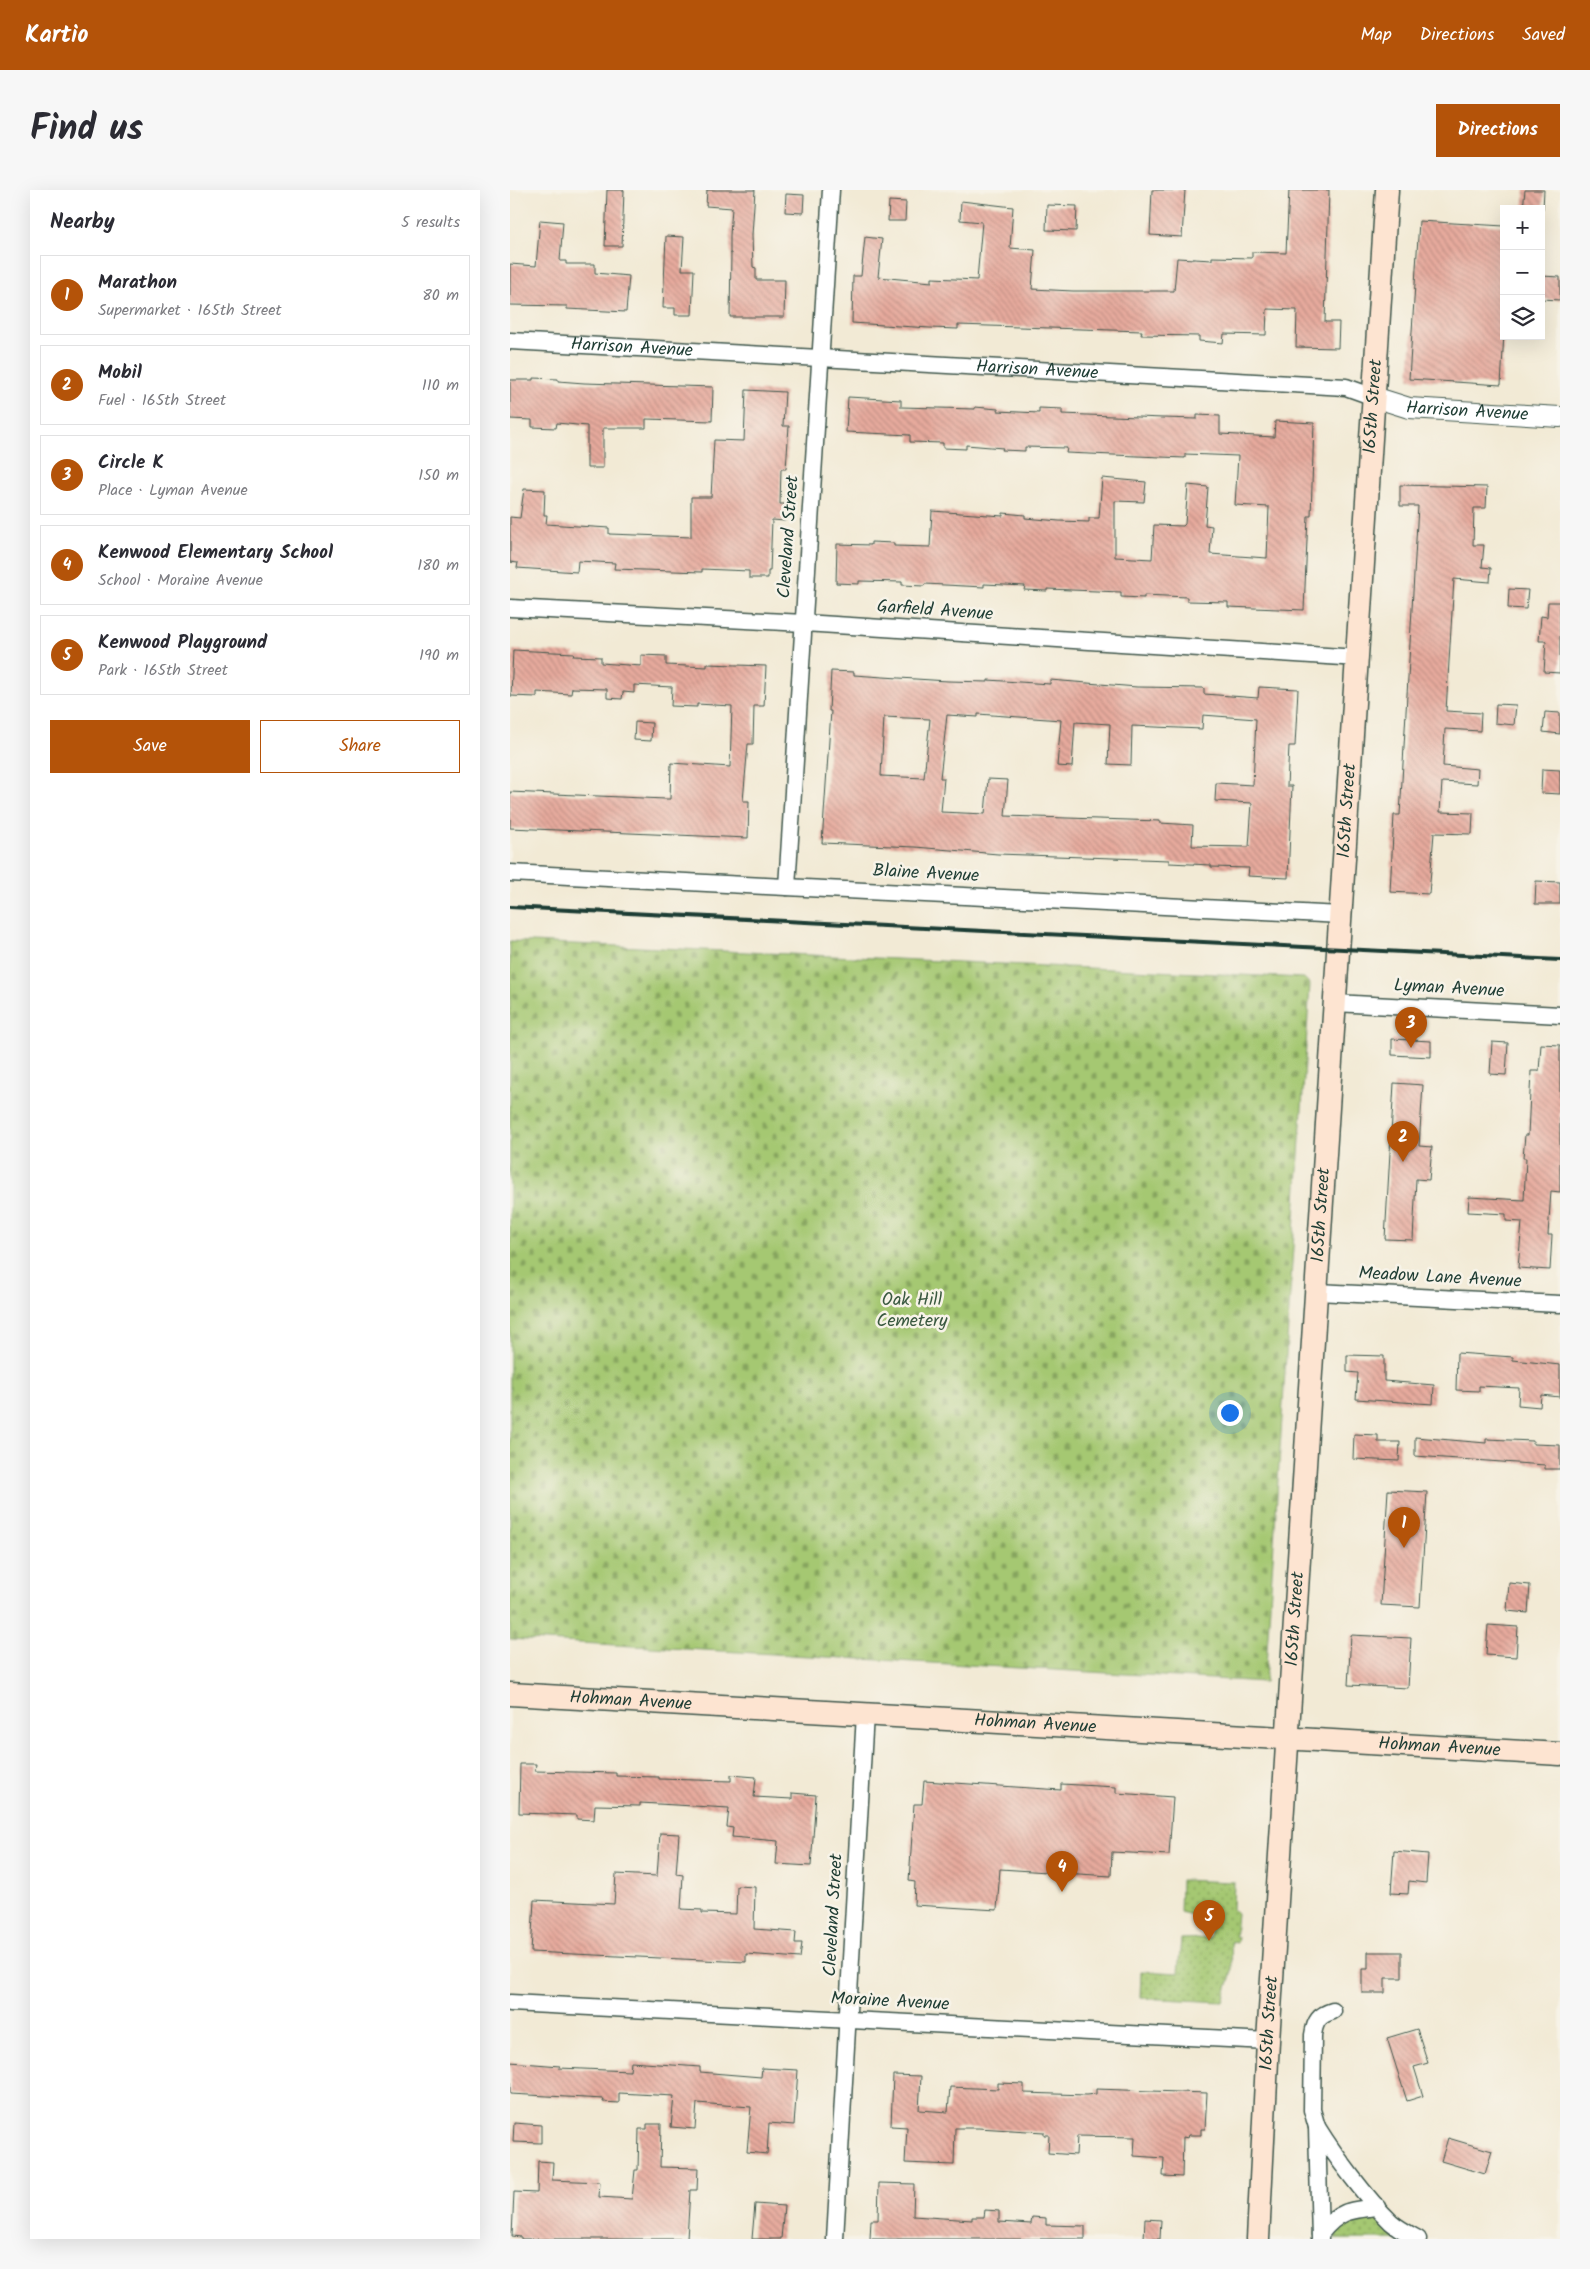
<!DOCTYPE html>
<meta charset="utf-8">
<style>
:root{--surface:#fff;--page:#f7f7f7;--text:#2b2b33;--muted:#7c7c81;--line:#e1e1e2;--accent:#b45309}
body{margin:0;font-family:Kalam,sans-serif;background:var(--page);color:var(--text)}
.controls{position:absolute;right:15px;top:15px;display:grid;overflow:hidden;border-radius:0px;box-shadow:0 5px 20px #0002}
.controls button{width:45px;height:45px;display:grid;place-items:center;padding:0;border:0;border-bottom:1px solid var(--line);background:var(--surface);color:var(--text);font:25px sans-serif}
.you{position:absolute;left:719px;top:1222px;width:18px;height:18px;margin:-12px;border:4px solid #fff;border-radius:50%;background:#1a73e8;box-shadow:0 0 0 8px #1a73e833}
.badge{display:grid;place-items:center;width:32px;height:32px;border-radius:50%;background:var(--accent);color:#fff;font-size:16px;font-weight:700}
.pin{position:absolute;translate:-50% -41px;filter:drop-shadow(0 1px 2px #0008)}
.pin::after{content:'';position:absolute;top:26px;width:18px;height:15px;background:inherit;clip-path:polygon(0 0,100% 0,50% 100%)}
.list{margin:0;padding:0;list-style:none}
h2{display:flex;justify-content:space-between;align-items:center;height:65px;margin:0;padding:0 20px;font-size:21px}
h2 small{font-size:16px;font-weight:400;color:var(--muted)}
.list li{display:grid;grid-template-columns:32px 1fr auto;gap:15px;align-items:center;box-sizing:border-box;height:80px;margin:0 10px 10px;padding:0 10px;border:1px solid var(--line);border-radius:0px}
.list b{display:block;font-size:19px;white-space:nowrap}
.list p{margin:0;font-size:16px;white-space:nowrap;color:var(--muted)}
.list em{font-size:16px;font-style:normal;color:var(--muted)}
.actions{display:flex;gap:10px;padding:15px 20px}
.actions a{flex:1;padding:11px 0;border:1px solid var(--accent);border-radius:0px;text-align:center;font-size:18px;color:var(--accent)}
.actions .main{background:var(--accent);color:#fff}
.icon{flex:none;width:28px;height:28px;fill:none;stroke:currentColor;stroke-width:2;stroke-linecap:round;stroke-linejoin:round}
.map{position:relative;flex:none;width:1050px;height:2049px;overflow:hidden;border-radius:0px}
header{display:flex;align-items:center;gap:30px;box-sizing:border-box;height:70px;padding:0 25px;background:var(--accent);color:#fff}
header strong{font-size:24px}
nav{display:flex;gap:28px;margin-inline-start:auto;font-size:18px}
.intro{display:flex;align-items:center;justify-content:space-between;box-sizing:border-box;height:120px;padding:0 30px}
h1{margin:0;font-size:35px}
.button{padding:12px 22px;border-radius:0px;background:var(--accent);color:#fff;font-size:18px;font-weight:700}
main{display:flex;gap:30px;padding:0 30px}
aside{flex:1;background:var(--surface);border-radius:0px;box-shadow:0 5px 20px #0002}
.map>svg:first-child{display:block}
.grass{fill:url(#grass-dots);stroke:#628253}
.cemetery{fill:url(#cemetery-stones);stroke:#628253}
.building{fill:url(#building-back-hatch);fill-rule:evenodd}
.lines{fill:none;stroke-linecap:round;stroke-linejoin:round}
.minor-casing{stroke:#3f574c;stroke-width:19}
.tertiary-casing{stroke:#3f574c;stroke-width:22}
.secondary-casing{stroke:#3f574c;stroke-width:25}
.minor{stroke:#fff;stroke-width:16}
.tertiary{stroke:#fff;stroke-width:20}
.secondary{stroke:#fde4d1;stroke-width:22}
.rail{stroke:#1f3d34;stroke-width:4}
.labels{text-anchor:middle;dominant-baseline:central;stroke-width:5;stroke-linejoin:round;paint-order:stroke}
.street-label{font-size:18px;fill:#1f3d34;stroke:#f7f3e8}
.park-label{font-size:18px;fill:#3a5940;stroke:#f7f3e8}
</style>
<header>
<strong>Kartio</strong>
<nav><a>Map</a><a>Directions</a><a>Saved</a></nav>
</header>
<div class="intro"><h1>Find us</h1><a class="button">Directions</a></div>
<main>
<aside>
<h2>Nearby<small>5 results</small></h2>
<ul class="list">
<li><span class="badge">1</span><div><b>Marathon</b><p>Supermarket · 165th Street</p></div><em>80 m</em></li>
<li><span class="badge">2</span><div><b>Mobil</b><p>Fuel · 165th Street</p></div><em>110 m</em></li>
<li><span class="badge">3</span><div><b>Circle K</b><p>Place · Lyman Avenue</p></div><em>150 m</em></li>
<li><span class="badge">4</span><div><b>Kenwood Elementary School</b><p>School · Moraine Avenue</p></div><em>180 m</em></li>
<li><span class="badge">5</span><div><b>Kenwood Playground</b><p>Park · 165th Street</p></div><em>190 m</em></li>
</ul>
<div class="actions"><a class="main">Save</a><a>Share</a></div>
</aside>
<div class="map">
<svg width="1050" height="2049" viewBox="0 0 1050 2049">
<defs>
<pattern id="grass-dots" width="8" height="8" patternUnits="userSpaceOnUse" patternTransform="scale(1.25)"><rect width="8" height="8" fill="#a5c872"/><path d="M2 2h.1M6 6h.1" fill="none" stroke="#86a45e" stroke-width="1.8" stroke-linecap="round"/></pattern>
<pattern id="cemetery-stones" width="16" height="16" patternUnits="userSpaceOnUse" patternTransform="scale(1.25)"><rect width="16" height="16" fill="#a5c872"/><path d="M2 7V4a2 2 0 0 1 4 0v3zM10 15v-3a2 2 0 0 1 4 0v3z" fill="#86a45e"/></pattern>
<pattern id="building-back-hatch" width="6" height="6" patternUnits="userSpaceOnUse" patternTransform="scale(1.25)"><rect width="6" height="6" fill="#e7aa9d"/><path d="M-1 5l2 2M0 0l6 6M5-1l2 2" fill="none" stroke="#bb8c81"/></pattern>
</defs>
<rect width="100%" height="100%" fill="#f7f3e8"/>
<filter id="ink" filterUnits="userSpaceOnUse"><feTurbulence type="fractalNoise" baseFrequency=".02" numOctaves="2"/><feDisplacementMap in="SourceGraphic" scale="10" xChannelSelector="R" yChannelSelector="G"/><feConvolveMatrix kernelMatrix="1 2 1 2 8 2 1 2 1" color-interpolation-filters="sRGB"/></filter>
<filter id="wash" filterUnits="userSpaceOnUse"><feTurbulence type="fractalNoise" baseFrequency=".0096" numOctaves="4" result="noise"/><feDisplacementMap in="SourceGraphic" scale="20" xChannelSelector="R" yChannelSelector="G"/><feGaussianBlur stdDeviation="1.12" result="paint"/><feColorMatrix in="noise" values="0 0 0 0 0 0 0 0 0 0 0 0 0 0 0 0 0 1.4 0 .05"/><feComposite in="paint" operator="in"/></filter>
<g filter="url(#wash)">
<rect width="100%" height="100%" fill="#f2ead5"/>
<g class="grass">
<path d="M 671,1690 L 724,1692 L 723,1719 L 727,1723 L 725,1746 L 728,1747 L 727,1753 L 721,1752 L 722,1781 L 713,1812 L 630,1808 L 631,1781 L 668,1783 L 671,1749 L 700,1748 L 701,1726 L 682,1725 L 670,1722 Z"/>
<path d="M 861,2026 L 888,2049 L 824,2049 L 832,2036 Z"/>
</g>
<path class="cemetery" d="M 0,751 L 794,788 L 800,794 L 755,1492 L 0,1449 Z"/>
<g id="blocks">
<g class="building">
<path d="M 97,0 L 114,0 L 112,56 L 95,56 Z"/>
<path d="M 197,0 L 245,0 L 242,45 L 243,77 L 246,78 L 246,90 L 275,90 L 274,127 L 220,127 L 221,63 L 220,63 L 220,45 L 222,18 L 196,16 Z"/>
<path d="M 642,0 L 675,0 L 672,47 L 640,45 Z"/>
<path d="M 779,0 L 819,0 L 815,132 L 829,132 L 828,158 L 786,157 L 787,120 L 757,119 L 756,145 L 714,144 L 713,153 L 689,151 L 689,146 L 631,145 L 632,141 L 448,135 L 448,139 L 420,138 L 342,133 L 343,86 L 351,86 L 355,47 L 372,49 L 368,87 L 422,92 L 422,88 L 467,90 L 472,32 L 450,30 L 451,11 L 503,17 L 500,58 L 525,60 L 522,99 L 563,101 L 664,101 L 667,68 L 702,70 L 702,67 L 742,68 L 742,62 L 776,63 Z"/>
<path d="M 1015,0 L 1034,0 L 1033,19 L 1013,19 Z"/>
<path d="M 276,4 L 294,5 L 293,23 L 275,22 Z"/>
<path d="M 379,11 L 396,12 L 395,31 L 378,31 Z"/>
<path d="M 537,15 L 567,16 L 566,41 L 536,40 Z"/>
<path d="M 30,30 L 53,32 L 50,71 L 56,71 L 56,74 L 85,74 L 85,83 L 119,86 L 116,122 L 57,119 L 57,116 L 0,115 L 0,74 L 26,76 Z"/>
<path d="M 909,31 L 994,36 L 994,143 L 991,195 L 899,189 Z"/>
<path d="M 156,46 L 174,47 L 172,80 L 184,80 L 182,125 L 165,125 L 165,118 L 153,118 Z"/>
<path d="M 1031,86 L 1050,87 L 1050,110 L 1031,109 Z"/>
<path d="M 23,188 L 48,189 L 48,191 L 74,193 L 203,197 L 202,231 L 136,229 L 136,238 L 93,238 L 93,278 L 77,278 L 77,236 L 47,233 L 46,238 L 22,237 L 22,230 L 0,229 L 0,190 L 23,190 Z"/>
<path d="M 236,200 L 275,202 L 273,236 L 279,236 L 276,279 L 271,279 L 270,314 L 277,314 L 275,331 L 262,330 L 260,381 L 258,381 L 258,388 L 239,388 L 239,381 L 192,379 L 192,382 L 104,379 L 105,373 L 68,371 L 67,382 L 7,378 L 8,373 L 0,372 L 0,327 L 10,328 L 14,299 L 35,300 L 34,325 L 37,325 L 36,334 L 99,338 L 99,344 L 181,347 L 181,307 L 201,307 L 204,250 L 234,251 Z"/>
<path d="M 338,207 L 391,210 L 391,217 L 465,219 L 465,217 L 488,219 L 488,221 L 529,223 L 529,218 L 552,219 L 552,224 L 653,228 L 687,229 L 687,225 L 710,226 L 710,244 L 764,247 L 765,231 L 804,233 L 801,326 L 798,326 L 794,420 L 718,417 L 718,412 L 677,411 L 677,407 L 634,405 L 634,408 L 611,407 L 611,402 L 537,399 L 537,401 L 514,400 L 515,396 L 474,394 L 474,397 L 415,394 L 414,396 L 392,395 L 392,392 L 349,391 L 349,394 L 326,393 L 327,354 L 361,355 L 361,352 L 384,353 L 384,356 L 420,357 L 422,321 L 493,326 L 493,323 L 515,325 L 515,328 L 549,331 L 579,332 L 579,328 L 589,328 L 592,288 L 636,292 L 634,312 L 605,311 L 605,367 L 642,369 L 644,335 L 673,336 L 675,334 L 678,295 L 698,297 L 695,335 L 702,336 L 700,364 L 757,368 L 759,317 L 725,315 L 728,266 L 675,264 L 675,268 L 556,263 L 557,258 L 515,257 L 515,261 L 492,260 L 493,258 L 456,255 L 456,259 L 433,258 L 433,253 L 400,252 L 400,245 L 336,242 Z"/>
<path d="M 890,295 L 977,297 L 976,318 L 964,318 L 963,355 L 974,355 L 972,377 L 981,378 L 980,392 L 944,389 L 936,521 L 971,523 L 970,541 L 935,539 L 933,576 L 968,579 L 967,594 L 932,592 L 930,622 L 963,623 L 962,644 L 924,643 L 919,704 L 880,702 L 884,625 L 890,625 L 908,316 L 890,316 Z"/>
<path d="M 999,399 L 1018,400 L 1016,419 L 998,418 Z"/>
<path d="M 1038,412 L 1050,412 L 1050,483 L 1034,482 L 1036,451 L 1029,451 L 1031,426 L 1037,427 Z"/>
<path d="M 3,460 L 64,463 L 63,466 L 91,467 L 91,473 L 131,476 L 131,465 L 156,466 L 156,475 L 197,477 L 197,474 L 256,476 L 254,516 L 244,516 L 243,554 L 238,554 L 233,611 L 239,611 L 238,648 L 0,638 L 0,602 L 155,609 L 160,609 L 161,573 L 220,577 L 222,516 L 187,514 L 187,517 L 161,516 L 162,497 L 124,495 L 124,503 L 113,502 L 112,509 L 97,508 L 97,499 L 62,498 L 61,504 L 27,502 L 27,507 L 1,506 Z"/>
<path d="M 321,481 L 344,482 L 344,485 L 373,487 L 438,491 L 478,492 L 478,490 L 540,494 L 540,490 L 627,497 L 694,498 L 694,504 L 748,508 L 749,497 L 788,499 L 785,556 L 779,556 L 777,596 L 782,596 L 778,688 L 738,686 L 739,678 L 701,677 L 701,675 L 659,673 L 659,670 L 488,664 L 405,657 L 312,653 L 321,521 L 319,521 ZM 468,524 L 551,530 L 547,576 L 562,577 L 565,532 L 600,534 L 598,574 L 621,575 L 622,536 L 692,539 L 693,525 L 746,529 L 743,595 L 706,593 L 705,611 L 742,613 L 739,657 L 682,656 L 683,635 L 650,633 L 650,631 L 495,626 L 498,590 L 478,589 L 475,624 L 431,622 L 434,588 L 430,588 L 437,525 L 468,527 ZM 374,527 L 420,529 L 414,588 L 371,586 Z"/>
<path d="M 986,514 L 1006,515 L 1004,535 L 985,533 Z"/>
<path d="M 1035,522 L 1050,523 L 1050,544 L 1033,542 Z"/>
<path d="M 125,532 L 142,533 L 141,551 L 124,550 Z"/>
<path d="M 1032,579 L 1050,580 L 1050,604 L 1031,603 Z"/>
<path d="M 1026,691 L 1050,692 L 1050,714 L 1025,714 Z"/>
<path d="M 882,849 L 921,851 L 921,867 L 882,865 Z"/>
<path d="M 982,852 L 998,853 L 996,885 L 980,884 Z"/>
<path d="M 1031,854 L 1050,855 L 1050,1002 L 1041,1001 L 1038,1045 L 1042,1045 L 1040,1080 L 1008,1078 L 1012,1032 L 996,1031 L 996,1024 L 958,1022 L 959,1007 L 1014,1010 L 1016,968 L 1013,968 L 1015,945 L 1018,945 L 1021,881 L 1029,881 Z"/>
<path d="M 884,893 L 913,895 L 909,956 L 922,957 L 919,990 L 906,989 L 903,1050 L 875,1049 Z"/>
<path d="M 947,1163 L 1003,1167 L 1003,1170 L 1050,1175 L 1050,1207 L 1031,1205 L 1030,1217 L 1008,1215 L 1009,1198 L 969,1196 L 969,1201 L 946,1200 Z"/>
<path d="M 837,1165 L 874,1166 L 874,1191 L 924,1195 L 923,1214 L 846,1209 L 848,1183 L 837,1182 Z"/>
<path d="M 844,1244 L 868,1245 L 868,1252 L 890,1252 L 889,1271 L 843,1269 Z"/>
<path d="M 905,1247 L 976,1253 L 976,1249 L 1023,1251 L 1023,1254 L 1050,1255 L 1050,1279 L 1035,1279 L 1035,1275 L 905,1266 Z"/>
<path d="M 878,1300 L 917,1302 L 910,1417 L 871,1415 Z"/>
<path d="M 999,1393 L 1020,1395 L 1018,1423 L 997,1421 Z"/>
<path d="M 978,1435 L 1008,1437 L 1006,1467 L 976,1465 Z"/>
<path d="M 841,1445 L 901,1448 L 898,1498 L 838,1495 Z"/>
<path d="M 10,1574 L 26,1574 L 25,1581 L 106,1583 L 106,1586 L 149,1587 L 149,1589 L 221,1591 L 221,1585 L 246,1587 L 244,1607 L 282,1609 L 282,1603 L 306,1605 L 301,1676 L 266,1674 L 268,1651 L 222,1647 L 223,1638 L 217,1637 L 219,1618 L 130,1613 L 130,1616 L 85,1615 L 84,1630 L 67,1629 L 67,1625 L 9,1623 Z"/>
<path d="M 414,1591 L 551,1600 L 551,1594 L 606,1597 L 606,1603 L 663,1607 L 659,1665 L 602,1662 L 601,1686 L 490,1679 L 487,1720 L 404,1715 L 405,1692 L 399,1691 L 404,1614 L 412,1614 Z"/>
<path d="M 150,1643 L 169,1644 L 166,1684 L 173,1685 L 171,1719 L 192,1720 L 192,1723 L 226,1724 L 227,1696 L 245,1697 L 244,1739 L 286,1742 L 285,1753 L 292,1753 L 290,1768 L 236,1764 L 236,1772 L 21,1762 L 24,1710 L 104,1714 L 106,1684 L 147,1686 Z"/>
<path d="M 884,1661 L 918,1664 L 916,1693 L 899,1691 L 898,1704 L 881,1703 Z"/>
<path d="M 858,1762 L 892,1762 L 892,1788 L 875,1788 L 875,1803 L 852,1803 L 852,1779 L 858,1779 Z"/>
<path d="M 907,1839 L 918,1873 L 904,1877 L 913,1906 L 897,1911 L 877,1848 Z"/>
<path d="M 0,1872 L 50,1876 L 49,1878 L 120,1881 L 121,1872 L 190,1877 L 190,1882 L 251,1887 L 252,1878 L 288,1880 L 284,1935 L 259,1933 L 257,1964 L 237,1962 L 241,1917 L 187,1913 L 185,1939 L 161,1937 L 164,1906 L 109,1903 L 109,1913 L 93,1912 L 94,1909 L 0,1904 Z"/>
<path d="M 383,1885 L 411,1886 L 409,1920 L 438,1922 L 440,1897 L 488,1899 L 488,1893 L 514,1894 L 514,1903 L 576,1905 L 586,1904 L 586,1899 L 697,1903 L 695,1939 L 691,1939 L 691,1945 L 679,1945 L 678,1948 L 673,1947 L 672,1987 L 653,1986 L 654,1968 L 624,1966 L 625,1947 L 567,1946 L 566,1965 L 538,1963 L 539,1945 L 534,1945 L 534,1942 L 468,1938 L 445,1938 L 444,1975 L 395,1973 L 397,1937 L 381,1936 Z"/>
<path d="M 4,1933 L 31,1935 L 31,1953 L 3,1952 Z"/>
<path d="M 137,1934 L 151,1934 L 150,1977 L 188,1978 L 187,2000 L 180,2000 L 177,2049 L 11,2049 L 11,2047 L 2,2046 L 4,2002 L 27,2003 L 28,1971 L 43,1972 L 42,1990 L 90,1992 L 89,2007 L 122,2009 L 125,1980 L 128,1980 L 129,1939 L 137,1939 Z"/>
<path d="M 938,1948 L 982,1961 L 975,1984 L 931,1971 Z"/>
<path d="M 369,1993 L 404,1994 L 403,2026 L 462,2030 L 462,2027 L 474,2027 L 475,2020 L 489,2021 L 489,2032 L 521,2034 L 522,2027 L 536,2028 L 536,2035 L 575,2036 L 575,2049 L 360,2049 L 361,2030 L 368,2030 Z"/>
<path d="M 245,2014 L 274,2016 L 271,2049 L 242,2049 Z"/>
<path d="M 635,2029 L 651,2030 L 650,2049 L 634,2049 Z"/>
</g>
</g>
</g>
<g filter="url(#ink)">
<use href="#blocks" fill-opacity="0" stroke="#3f574c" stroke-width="1"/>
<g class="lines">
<g class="minor-casing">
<g id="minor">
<path id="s1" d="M 0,151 L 836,197 L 864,207"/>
<path d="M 0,418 L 294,433 L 848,468"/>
<path d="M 0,683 L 831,725"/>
<path d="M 277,697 L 321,0"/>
<path d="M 825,813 L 1050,825"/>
<path d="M 807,1102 L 1050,1114"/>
<path d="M 0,1813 L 758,1851"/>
<path d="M 807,1937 L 802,1920 L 803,1845 C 805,1831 809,1825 823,1821"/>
<path d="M 810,2044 C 828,2021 839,2020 868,2017"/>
<path d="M 325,2049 L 355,1524"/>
<path d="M 810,2049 L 807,1937 C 825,1966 857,2009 881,2032 C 889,2039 899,2044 908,2049"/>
</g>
</g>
<g class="tertiary-casing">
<g id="tertiary">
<path id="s2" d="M 864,207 L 899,218 L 1050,227"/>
</g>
</g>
<g class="secondary-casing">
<g id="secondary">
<path id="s3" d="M 0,1504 L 1050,1564"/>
<path id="s4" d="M 748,2049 L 758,1851 L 877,0"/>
</g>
</g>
<use href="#minor" class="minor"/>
<use href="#tertiary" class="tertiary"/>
<use href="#secondary" class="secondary"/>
<path class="rail" d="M 0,717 L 1050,770"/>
</g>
</g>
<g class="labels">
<g class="street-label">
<text stroke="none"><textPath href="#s1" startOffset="122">Harrison Avenue</textPath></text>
<text stroke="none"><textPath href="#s1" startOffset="528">Harrison Avenue</textPath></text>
<text stroke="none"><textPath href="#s4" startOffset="1836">165th Street</textPath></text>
<text stroke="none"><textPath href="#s2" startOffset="95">Harrison Avenue</textPath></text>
<text transform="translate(279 347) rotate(-86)">Cleveland Street</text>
<text transform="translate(425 421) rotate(4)">Garfield Avenue</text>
<text stroke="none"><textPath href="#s4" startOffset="1431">165th Street</textPath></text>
<text transform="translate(416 684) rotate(3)">Blaine Avenue</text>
<text transform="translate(939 799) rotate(3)">Lyman Avenue</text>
<text stroke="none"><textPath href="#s4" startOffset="1026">165th Street</textPath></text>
<text transform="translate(930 1088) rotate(3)">Meadow Lane Avenue</text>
<text stroke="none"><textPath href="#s4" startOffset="621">165th Street</textPath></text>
<text stroke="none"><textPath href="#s3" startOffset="121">Hohman Avenue</textPath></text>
<text stroke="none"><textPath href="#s3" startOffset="526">Hohman Avenue</textPath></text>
<text stroke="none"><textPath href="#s3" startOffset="931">Hohman Avenue</textPath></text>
<text transform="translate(324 1725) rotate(-87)">Cleveland Street</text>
<text transform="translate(380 1812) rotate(3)">Moraine Avenue</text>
<text stroke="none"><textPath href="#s4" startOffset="216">165th Street</textPath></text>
</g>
<g class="park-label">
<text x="402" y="1110">Oak Hill<tspan x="402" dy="21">Cemetery</tspan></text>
</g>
</g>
</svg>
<div class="controls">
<button>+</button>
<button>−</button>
<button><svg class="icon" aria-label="layers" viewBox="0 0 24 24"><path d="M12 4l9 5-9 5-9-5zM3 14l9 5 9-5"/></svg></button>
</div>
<div class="you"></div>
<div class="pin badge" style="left:894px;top:1358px">1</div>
<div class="pin badge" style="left:893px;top:972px">2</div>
<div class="pin badge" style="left:901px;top:858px">3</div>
<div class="pin badge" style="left:552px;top:1702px">4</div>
<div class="pin badge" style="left:699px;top:1751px">5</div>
</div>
</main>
